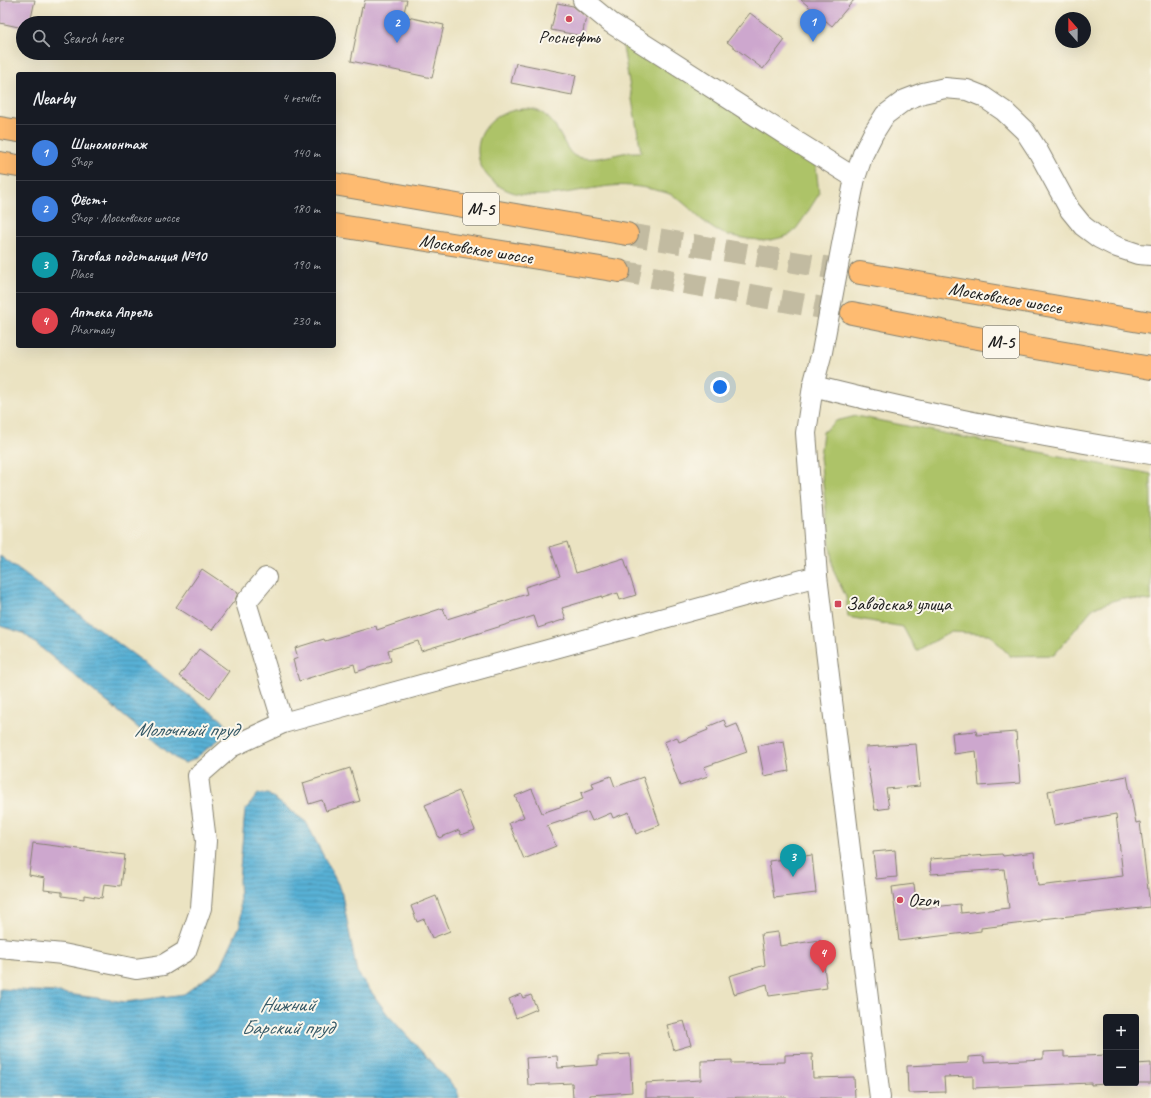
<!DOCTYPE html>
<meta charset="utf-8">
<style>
:root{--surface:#171b24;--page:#242831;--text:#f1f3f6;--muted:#9ea1a6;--line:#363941;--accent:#d1495b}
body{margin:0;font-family:Caveat,sans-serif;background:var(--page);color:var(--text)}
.controls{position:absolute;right:12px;bottom:12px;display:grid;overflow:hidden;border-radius:4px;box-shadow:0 4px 16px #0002}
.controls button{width:36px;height:36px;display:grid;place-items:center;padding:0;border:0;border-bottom:1px solid var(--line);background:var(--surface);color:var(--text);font:20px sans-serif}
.compass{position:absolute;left:1055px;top:12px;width:36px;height:36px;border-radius:50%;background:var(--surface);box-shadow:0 4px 16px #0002;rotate:339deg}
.you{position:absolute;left:720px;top:387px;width:14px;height:14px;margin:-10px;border:3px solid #fff;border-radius:50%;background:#1a73e8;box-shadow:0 0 0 6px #1a73e833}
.badge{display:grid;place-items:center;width:26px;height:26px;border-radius:50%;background:var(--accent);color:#fff;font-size:13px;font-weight:700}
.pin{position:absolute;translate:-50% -33px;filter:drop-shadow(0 1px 2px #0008)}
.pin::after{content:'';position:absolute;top:21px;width:14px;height:12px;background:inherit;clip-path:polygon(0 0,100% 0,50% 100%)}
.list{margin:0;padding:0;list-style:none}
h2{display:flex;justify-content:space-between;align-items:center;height:52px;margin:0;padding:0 16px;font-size:17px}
h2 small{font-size:13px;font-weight:400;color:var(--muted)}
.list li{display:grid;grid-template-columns:26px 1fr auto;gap:12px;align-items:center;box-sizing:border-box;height:56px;padding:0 16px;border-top:1px solid var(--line)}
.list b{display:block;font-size:15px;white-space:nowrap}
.list p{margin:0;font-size:13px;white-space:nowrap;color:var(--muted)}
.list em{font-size:13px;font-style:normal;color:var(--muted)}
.icon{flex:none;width:22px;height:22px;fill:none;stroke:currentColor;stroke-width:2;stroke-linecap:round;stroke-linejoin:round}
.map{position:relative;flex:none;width:1151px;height:1098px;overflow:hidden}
.search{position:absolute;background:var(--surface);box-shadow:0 4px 16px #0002;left:16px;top:16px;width:320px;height:44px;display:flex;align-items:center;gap:10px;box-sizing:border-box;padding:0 14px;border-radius:22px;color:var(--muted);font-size:15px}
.panel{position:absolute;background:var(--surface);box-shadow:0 4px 16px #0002;left:16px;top:72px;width:320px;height:276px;border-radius:4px}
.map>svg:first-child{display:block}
.grass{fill:#adc368;stroke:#647042}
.water{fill:url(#water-rules);stroke:#3a6678}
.building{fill:#cda7ce}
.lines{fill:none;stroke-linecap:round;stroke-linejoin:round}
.highway-tunnel{stroke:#c2bba1;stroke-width:22;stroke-dasharray:22 11;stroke-linecap:butt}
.minor-casing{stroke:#84806f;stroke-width:22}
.highway-casing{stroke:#84806f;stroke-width:24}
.minor{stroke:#fff;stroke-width:20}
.highway{stroke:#febb71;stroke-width:22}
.poi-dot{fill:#d1495b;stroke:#fbf7ec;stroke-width:1.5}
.labels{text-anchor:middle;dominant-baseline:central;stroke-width:4;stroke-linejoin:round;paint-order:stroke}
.shield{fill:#fbf7ec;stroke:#5f5e5a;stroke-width:1}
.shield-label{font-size:18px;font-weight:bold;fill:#1c1c1c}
.poi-label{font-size:19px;fill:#1c1c1c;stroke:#fbf7ec;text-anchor:start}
.street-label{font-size:19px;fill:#1c1c1c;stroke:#fbf7ec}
.water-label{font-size:20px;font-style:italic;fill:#345866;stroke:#fbf7ec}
</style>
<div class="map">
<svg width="1151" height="1098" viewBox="0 0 1151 1098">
<defs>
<pattern id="water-rules" width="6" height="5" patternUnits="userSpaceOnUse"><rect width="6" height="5" fill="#58b1d5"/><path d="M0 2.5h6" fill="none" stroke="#488fac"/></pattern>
</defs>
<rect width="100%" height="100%" fill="#fbf7ec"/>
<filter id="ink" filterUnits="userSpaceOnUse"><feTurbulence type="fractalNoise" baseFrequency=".025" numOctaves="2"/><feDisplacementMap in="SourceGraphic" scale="8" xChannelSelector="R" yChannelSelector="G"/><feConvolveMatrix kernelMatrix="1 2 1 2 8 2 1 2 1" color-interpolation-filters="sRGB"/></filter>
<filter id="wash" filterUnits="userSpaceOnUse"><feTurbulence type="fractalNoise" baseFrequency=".012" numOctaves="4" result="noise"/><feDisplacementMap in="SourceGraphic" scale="16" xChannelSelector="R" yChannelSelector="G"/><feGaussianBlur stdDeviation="0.9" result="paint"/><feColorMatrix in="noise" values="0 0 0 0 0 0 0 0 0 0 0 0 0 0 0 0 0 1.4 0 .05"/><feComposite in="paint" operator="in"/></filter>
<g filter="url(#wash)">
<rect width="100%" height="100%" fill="#ebe3c2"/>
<g class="grass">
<path d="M 621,35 L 816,166 L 819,194 C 814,202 797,230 791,234 C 785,237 776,239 770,240 C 764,242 755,239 749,239 C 736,237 721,235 711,227 C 698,219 682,197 667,193 C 649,188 629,184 610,186 C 581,189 536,202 509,191 C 460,171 472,112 524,109 C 547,108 555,125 565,144 C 568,149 571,155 577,157 C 591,161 609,156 623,153 C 629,152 635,152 641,152 Z"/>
<path d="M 856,416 L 1151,474 L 1151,601 L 1122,598 L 1093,608 L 1054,655 L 1010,656 L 989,634 L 951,632 L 916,651 L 903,627 L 848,617 L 846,597 L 833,570 L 820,457 L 823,432 L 836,421 Z"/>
</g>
<g class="water">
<path d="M 0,556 L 222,720 L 226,726 L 226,734 L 193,760 L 185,763 L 176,759 L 23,633 L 0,626 Z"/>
<path d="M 258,794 L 268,794 L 306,822 L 341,890 L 357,972 L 388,1015 L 457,1090 L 459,1098 L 0,1097 L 0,989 L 53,992 L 126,1002 L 184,994 L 220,968 L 241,923 L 239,880 L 245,810 Z"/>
</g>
<g id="blocks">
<g class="building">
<path d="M 0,0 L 35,0 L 30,23 L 23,23 L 23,28 L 0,23 Z"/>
<path d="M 365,0 L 407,0 L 403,16 L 444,25 L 432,78 L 351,61 L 362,7 L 363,8 Z"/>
<path d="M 801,0 L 854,0 L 832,26 Z"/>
<path d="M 557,3 L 573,6 L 586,17 L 582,36 L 551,30 Z"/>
<path d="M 750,13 L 785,40 L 763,69 L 727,42 Z"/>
<path d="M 516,63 L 576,75 L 572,95 L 511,83 Z"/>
<path d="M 567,542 L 576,573 L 624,558 L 636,595 L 620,600 L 618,593 L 602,598 L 602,596 L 562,608 L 566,619 L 538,628 L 534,616 L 421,651 L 418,641 L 388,650 L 391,661 L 356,672 L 354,664 L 299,681 L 293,660 L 298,658 L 295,648 L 324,639 L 325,641 L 376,626 L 377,630 L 443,608 L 447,619 L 527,594 L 525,587 L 560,576 L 550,547 Z"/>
<path d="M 202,569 L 238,593 L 235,600 L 212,630 L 176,607 Z"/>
<path d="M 199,649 L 229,671 L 210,698 L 179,676 Z"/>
<path d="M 724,720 L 727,728 L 737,724 L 747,752 L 704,767 L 708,776 L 680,786 L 664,742 L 677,737 L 679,742 L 708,730 L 707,727 Z"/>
<path d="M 976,731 L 977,735 L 1016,732 L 1020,783 L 979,786 L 976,751 L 954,754 L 952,733 Z"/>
<path d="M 784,741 L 789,771 L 764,776 L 758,746 Z"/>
<path d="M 916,744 L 920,786 L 886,789 L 889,808 L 875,810 L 867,761 L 866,747 Z"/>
<path d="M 350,768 L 360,801 L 326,811 L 322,800 L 309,804 L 303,783 Z"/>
<path d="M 611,776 L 615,787 L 643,777 L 660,825 L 636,834 L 629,812 L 613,818 L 611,813 L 592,821 L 588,812 L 547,826 L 556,846 L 524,859 L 509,823 L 524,817 L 515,796 L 532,789 L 542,813 L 583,799 L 581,793 L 594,788 L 592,783 Z"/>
<path d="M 1127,776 L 1136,823 L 1140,822 L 1150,907 L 1042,919 L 1042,921 L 981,928 L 981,931 L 899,941 L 892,887 L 914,884 L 917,909 L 960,904 L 961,913 L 1009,908 L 1004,869 L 931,874 L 930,859 L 1002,854 L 1003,856 L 1034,852 L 1038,886 L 1123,876 L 1116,814 L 1054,825 L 1048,791 Z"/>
<path d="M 459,791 L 475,830 L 461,835 L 459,830 L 439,838 L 425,805 Z"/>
<path d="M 33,843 L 125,855 L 121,886 L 104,884 L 102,898 L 84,895 L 84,899 L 62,896 L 62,892 L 44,890 L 45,878 L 29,875 Z"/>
<path d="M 895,850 L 897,877 L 876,879 L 873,852 Z"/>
<path d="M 812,855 L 816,893 L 774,898 L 769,861 Z"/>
<path d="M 436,896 L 450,931 L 432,938 L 424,919 L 417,922 L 411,906 Z"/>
<path d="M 778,932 L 780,946 L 820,940 L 827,988 L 769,996 L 767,984 L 734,994 L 729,976 L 765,965 L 761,934 Z"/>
<path d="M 521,994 L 523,998 L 531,995 L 537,1009 L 516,1018 L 509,999 Z"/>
<path d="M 684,1021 L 691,1045 L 674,1050 L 667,1025 Z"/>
<path d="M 1064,1051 L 1064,1057 L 1106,1055 L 1106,1084 L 1091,1085 L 1091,1083 L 973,1088 L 973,1076 L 944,1077 L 945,1092 L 908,1093 L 907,1066 L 968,1063 L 968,1057 L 984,1056 L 984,1062 L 1043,1059 L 1043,1052 Z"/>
<path d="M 630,1054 L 632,1092 L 590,1095 L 590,1098 L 573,1098 L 572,1083 L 528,1085 L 526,1058 L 557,1056 L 558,1068 L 598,1065 L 598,1056 Z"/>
<path d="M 812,1054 L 813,1078 L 854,1077 L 855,1098 L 787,1098 L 787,1097 L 646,1098 L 646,1083 L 701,1080 L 701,1061 L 732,1060 L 732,1063 L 785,1062 L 785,1055 Z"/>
<path d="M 1151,1063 L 1151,1083 L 1136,1083 L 1136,1064 Z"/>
</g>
</g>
</g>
<g filter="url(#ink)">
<use href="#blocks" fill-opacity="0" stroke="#84806f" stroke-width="1"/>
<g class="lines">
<g class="highway-tunnel">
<path d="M 627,234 L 860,273"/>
<path d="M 619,271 L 850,313"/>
</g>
<g class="minor-casing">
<g id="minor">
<path d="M 583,0 L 611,23 L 786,135 L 855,178"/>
<path d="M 813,386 C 924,414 1038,436 1151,454"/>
<path d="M 266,578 L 246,602 L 283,723"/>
<path d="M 0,948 L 63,954 L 136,969 L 163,965 L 186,951 L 201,908 L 206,841 L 198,776 L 231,747 L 283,723 L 817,576"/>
<path d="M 880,1098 L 817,576 L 806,433 L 813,386 L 822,352 L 846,223 L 855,178 L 863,154 L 873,134 L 885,115 L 905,100 L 923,93 L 945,88 L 967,90 L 982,96 L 1004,111 L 1025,131 L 1038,151 L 1070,210 L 1083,226 L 1099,238 L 1117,247 L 1138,254 L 1151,255"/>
</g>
</g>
<g class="highway-casing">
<g id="highway">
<path d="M 0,128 L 18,131"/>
<path d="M 0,163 L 18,166"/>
<path d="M 334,184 L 627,234"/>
<path d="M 334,225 L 619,271"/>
<path d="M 860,273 L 1151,323"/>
<path d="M 852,313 L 966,336 L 1151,368"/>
</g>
</g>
<use href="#minor" class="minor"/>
<use href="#highway" class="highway"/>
</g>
</g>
<g class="poi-dot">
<circle cx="569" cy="19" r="4"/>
<rect x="834" y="600" width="8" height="8" rx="2"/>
<circle cx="900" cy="900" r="4"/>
</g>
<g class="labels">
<g class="shield">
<rect x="463" y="193" width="36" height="32" rx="3"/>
<rect x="983" y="326" width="36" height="32" rx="3"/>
</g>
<g class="shield-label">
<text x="481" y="209">М-5</text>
<text x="1001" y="342">М-5</text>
</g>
<g class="poi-label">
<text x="569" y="37" text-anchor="middle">Роснефть</text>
<text x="846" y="604">Заводская улица</text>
<text x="908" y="900">Ozon</text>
</g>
<g class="street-label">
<text transform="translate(476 249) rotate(9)">Московское шоссе</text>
<text transform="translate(1005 298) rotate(10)">Московское шоссе</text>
</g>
<g class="water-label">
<text x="186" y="729">Молочный пруд</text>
<text x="287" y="1004">Нижний<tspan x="287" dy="23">Барский пруд</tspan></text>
</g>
</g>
</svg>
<div class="controls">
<button>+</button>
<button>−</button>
</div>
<svg class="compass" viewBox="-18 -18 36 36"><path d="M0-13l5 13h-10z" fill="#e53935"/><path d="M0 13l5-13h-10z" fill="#9ea1a6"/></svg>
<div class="you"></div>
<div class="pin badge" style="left:813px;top:42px;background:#3f7fe0">1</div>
<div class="pin badge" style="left:397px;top:43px;background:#3f7fe0">2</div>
<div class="pin badge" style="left:793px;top:877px;background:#0f9aa8">3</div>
<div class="pin badge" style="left:823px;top:973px;background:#e0444e">4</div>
<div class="search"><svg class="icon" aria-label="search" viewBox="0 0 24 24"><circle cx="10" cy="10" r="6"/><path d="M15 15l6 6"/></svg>Search here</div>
<section class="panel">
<h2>Nearby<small>4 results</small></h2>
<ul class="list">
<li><span class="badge" style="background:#3f7fe0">1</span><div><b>Шиномонтаж</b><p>Shop</p></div><em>140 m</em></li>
<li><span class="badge" style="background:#3f7fe0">2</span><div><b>Фёст+</b><p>Shop · Московское шоссе</p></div><em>180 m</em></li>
<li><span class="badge" style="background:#0f9aa8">3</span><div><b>Тяговая подстанция №10</b><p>Place</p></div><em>190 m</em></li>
<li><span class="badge" style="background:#e0444e">4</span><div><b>Аптека Апрель</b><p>Pharmacy</p></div><em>230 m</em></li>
</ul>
</section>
</div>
